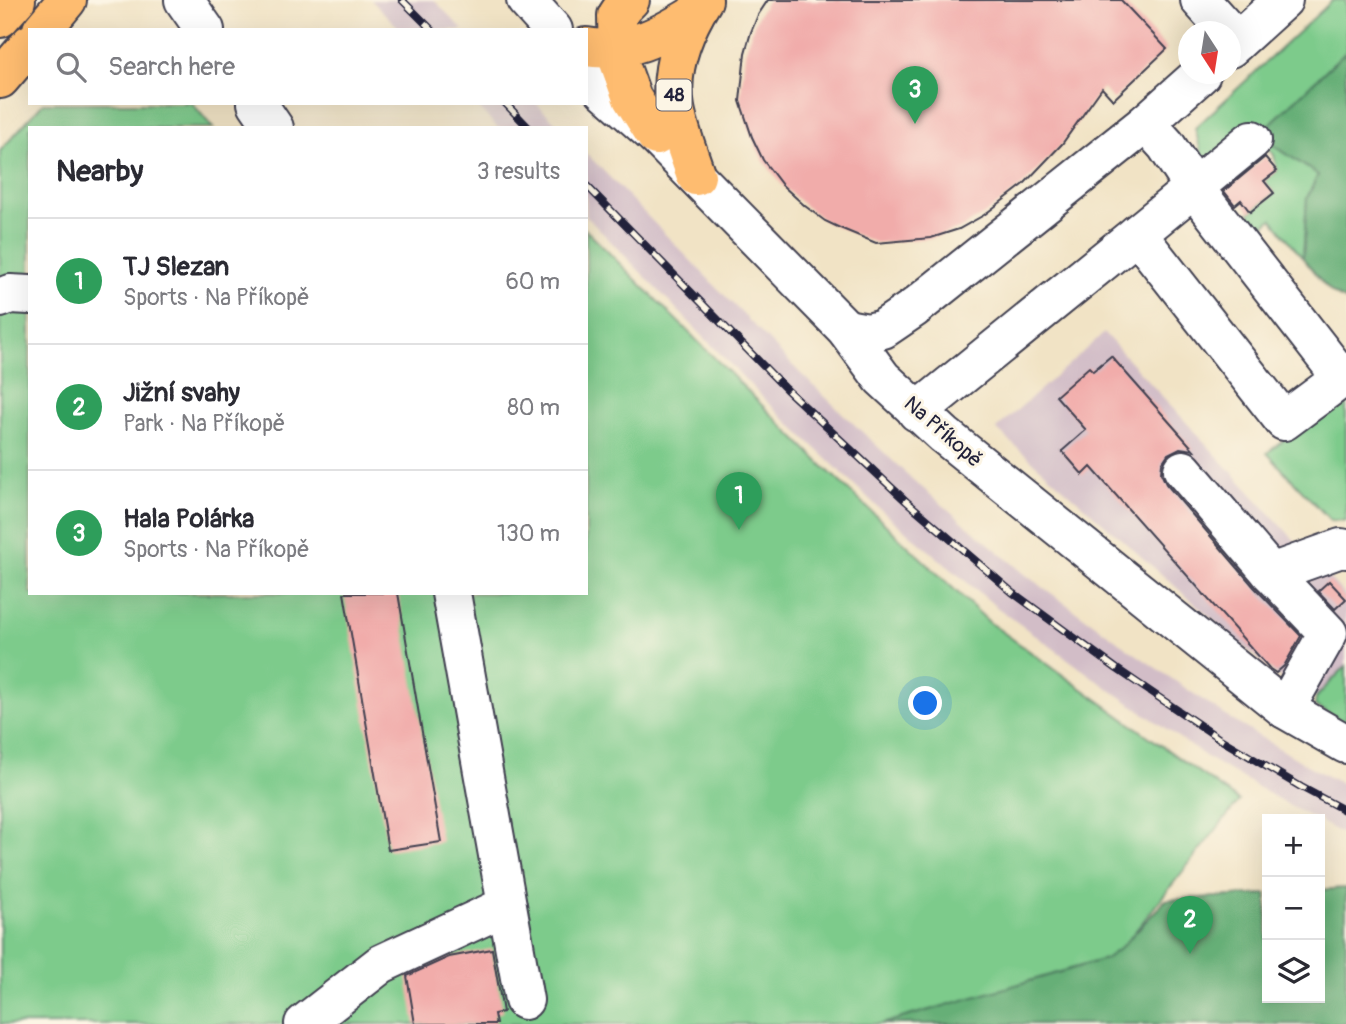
<!DOCTYPE html>
<meta charset="utf-8">
<style>
:root{--surface:#fff;--page:#f7f7f7;--text:#2b2b33;--muted:#7c7c81;--line:#e1e1e2;--accent:#b5179e}
body{margin:0;font-family:Pangolin,sans-serif;background:var(--page);color:var(--text)}
.controls{position:absolute;right:21px;bottom:21px;display:grid;overflow:hidden;border-radius:0px;box-shadow:0 7px 28px #0002}
.controls button{width:63px;height:63px;display:grid;place-items:center;padding:0;border:0;border-bottom:2px solid var(--line);background:var(--surface);color:var(--text);font:35px sans-serif}
.compass{position:absolute;left:1178px;top:21px;width:63px;height:63px;border-radius:50%;background:var(--surface);box-shadow:0 7px 28px #0002;rotate:168deg}
.you{position:absolute;left:926px;top:704px;width:24px;height:24px;margin:-18px;border:5px solid #fff;border-radius:50%;background:#1a73e8;box-shadow:0 0 0 10px #1a73e833}
.badge{display:grid;place-items:center;width:46px;height:46px;border-radius:50%;background:var(--accent);color:#fff;font-size:23px;font-weight:700}
.pin{position:absolute;translate:-50% -58px;filter:drop-shadow(0 2px 4px #0008)}
.pin::after{content:'';position:absolute;top:37px;width:24px;height:21px;background:inherit;clip-path:polygon(0 0,100% 0,50% 100%)}
.list{margin:0;padding:0;list-style:none}
h2{display:flex;justify-content:space-between;align-items:center;height:91px;margin:0;padding:0 28px;font-size:30px}
h2 small{font-size:23px;font-weight:400;color:var(--muted)}
.list li{display:grid;grid-template-columns:46px 1fr auto;gap:21px;align-items:center;box-sizing:border-box;height:126px;padding:0 28px;border-top:2px solid var(--line)}
.list b{display:block;font-size:26px;white-space:nowrap}
.list p{margin:0;font-size:23px;white-space:nowrap;color:var(--muted)}
.list em{font-size:23px;font-style:normal;color:var(--muted)}
.icon{flex:none;width:38px;height:38px;fill:none;stroke:currentColor;stroke-width:2;stroke-linecap:round;stroke-linejoin:round}
.map{position:relative;flex:none;width:1346px;height:1024px;overflow:hidden}
.search{position:absolute;background:var(--surface);box-shadow:0 7px 28px #0002;left:28px;top:28px;width:560px;height:77px;display:flex;align-items:center;gap:18px;box-sizing:border-box;padding:0 24px;border-radius:0px;color:var(--muted);font-size:26px}
.panel{position:absolute;background:var(--surface);box-shadow:0 7px 28px #0002;left:28px;top:126px;width:560px;height:469px;border-radius:0px}
.map>svg:first-child{display:block}
.industrial{fill:#d2bdc7}
.green{fill:#7dcb8b;stroke:#507663;stroke-width:2}
.forest{fill:#66af77;stroke:#446859;stroke-width:2}
.building{fill:#f1acaa}
.lines{fill:none;stroke-linecap:round;stroke-linejoin:round}
.minor-casing{stroke:#413f50;stroke-width:42}
.major-casing{stroke:#413f50;stroke-width:42}
.minor{stroke:#fff;stroke-width:38}
.major{stroke:#febc70;stroke-width:38}
.rail-casing{stroke:#22223b;stroke-width:8}
.rail{stroke:#fcf5e5;stroke-width:5;stroke-dasharray:16;stroke-linecap:butt}
.labels{text-anchor:middle;dominant-baseline:central;stroke-width:6;stroke-linejoin:round;paint-order:stroke}
.shield{fill:#fcf5e5;stroke:#63616e;stroke-width:2}
.shield-label{font-size:19px;font-weight:bold;fill:#22223b}
.street-label{font-size:21px;fill:#22223b;stroke:#fcf5e5}
</style>
<div class="map">
<svg width="1346" height="1024" viewBox="0 0 1346 1024">
<rect width="100%" height="100%" fill="#fcf5e5"/>
<filter id="ink" filterUnits="userSpaceOnUse"><feTurbulence type="fractalNoise" baseFrequency=".0143" numOctaves="2"/><feDisplacementMap in="SourceGraphic" scale="14" xChannelSelector="R" yChannelSelector="G"/><feConvolveMatrix kernelMatrix="1 2 1 2 8 2 1 2 1" color-interpolation-filters="sRGB"/></filter>
<filter id="wash" filterUnits="userSpaceOnUse"><feTurbulence type="fractalNoise" baseFrequency=".00686" numOctaves="4" result="noise"/><feDisplacementMap in="SourceGraphic" scale="28" xChannelSelector="R" yChannelSelector="G"/><feGaussianBlur stdDeviation="1.57" result="paint"/><feColorMatrix in="noise" values="0 0 0 0 0 0 0 0 0 0 0 0 0 0 0 0 0 1.4 0 .05"/><feComposite in="paint" operator="in"/></filter>
<g filter="url(#wash)">
<rect width="100%" height="100%" fill="#f1e3c5"/>
<g class="industrial">
<path d="M 371,0 L 434,0 L 463,30 L 401,30 Z"/>
<path d="M 474,103 L 536,103 L 561,128 L 498,128 Z"/>
<path d="M 586,153 L 800,373 L 913,480 L 1026,575 L 1130,650 L 1232,720 L 1312,768 L 1346,786 L 1346,836 L 1320,822 L 1320,819 L 1315,819 L 1290,806 L 1208,758 L 1105,686 L 999,609 L 883,512 L 769,404 L 586,216 Z"/>
<path d="M 1104,333 L 1346,596 L 1346,666 L 1316,697 L 1275,674 L 996,429 Z"/>
</g>
<g class="green">
<path d="M 1333,0 L 1346,0 L 1346,51 L 1267,127 L 1272,144 L 1318,175 L 1307,198 L 1303,258 L 1272,219 L 1251,236 L 1250,212 L 1274,193 L 1264,181 L 1277,171 L 1274,155 L 1250,127 L 1204,165 L 1195,128 Z"/>
<path d="M 43,103 L 192,103 L 213,128 L 30,128 L 30,593 L 586,593 L 586,230 L 824,467 L 990,623 L 1239,801 L 1128,940 L 1166,900 L 1267,894 L 1267,998 L 1320,998 L 1320,890 L 1346,888 L 1346,1024 L 0,1024 L 0,151 Z"/>
<path d="M 1346,393 L 1346,521 L 1330,520 L 1267,453 Z"/>
<path d="M 1346,666 L 1346,723 L 1315,706 L 1316,697 Z"/>
</g>
<g class="forest">
<path d="M 1346,51 L 1346,301 C 1328,293 1315,273 1303,258 L 1307,198 L 1318,175 L 1272,144 L 1267,127 Z"/>
<path d="M 1346,888 L 1346,1024 L 881,1024 L 1105,959 L 1119,949 L 1166,900 L 1267,894 L 1267,998 L 1320,998 L 1320,890 Z"/>
</g>
<g id="blocks">
<g class="building">
<path d="M 768,0 L 1121,0 L 1167,49 L 1113,100 L 1102,88 L 1062,144 L 1023,185 L 984,215 L 959,229 L 931,238 L 876,243 L 840,228 L 825,221 L 805,206 L 782,185 L 763,160 L 752,137 L 740,101 L 745,53 L 751,32 L 758,15 Z"/>
<path d="M 1265,157 L 1277,171 L 1264,181 L 1274,193 L 1250,212 L 1241,200 L 1235,205 L 1224,191 Z"/>
<path d="M 1111,356 L 1194,450 L 1180,448 L 1168,454 L 1162,463 L 1161,473 L 1166,484 L 1254,587 L 1301,636 L 1284,666 L 1276,673 L 1270,669 L 1091,467 L 1083,475 L 1062,451 L 1086,430 L 1056,396 L 1089,367 L 1093,371 Z"/>
<path d="M 1329,581 L 1346,599 L 1335,609 L 1318,591 Z"/>
<path d="M 344,593 L 398,593 L 441,842 L 388,850 Z"/>
<path d="M 492,949 L 503,1012 L 494,1014 L 496,1024 L 415,1024 L 407,976 L 449,957 Z"/>
</g>
</g>
</g>
<g filter="url(#ink)">
<use href="#blocks" fill-opacity="0" stroke="#413f50" stroke-width="2"/>
<g class="lines">
<g class="minor-casing">
<g id="minor">
<path d="M 184,0 L 205,30"/>
<path d="M 526,0 L 553,30"/>
<path d="M 1200,0 L 1229,32"/>
<path d="M 1230,48 L 1283,0"/>
<path d="M 586,69 L 603,89 L 656,136 L 846,329 L 882,378 L 944,435 L 1285,709 L 1346,744"/>
<path d="M 257,103 L 274,128"/>
<path d="M 1137,234 L 1252,140"/>
<path d="M 0,298 L 10,294 L 30,295"/>
<path d="M 846,329 L 868,333 L 883,329 L 914,308 L 1146,123 L 1201,74"/>
<path d="M 917,412 L 1137,234 L 1284,421 L 1342,378 L 1194,188 L 1166,145 L 1146,123"/>
<path d="M 1183,470 L 1271,573 L 1328,633 L 1285,709"/>
<path d="M 1271,573 L 1341,548 L 1346,549"/>
<path d="M 451,593 L 524,1000"/>
<path d="M 304,1024 L 381,964 L 506,906"/>
</g>
</g>
<g class="major-casing">
<g id="major">
<path d="M 630,0 L 623,7 L 617,16 L 618,59 L 632,98 L 656,136"/>
<path d="M 0,18 L 16,0"/>
<path d="M 42,30 L 67,0"/>
<path d="M 586,47 C 627,54 660,36 694,15"/>
<path d="M 0,79 L 30,44"/>
<path d="M 696,176 C 689,154 679,131 675,108 C 668,69 683,32 703,0"/>
</g>
</g>
<use href="#minor" class="minor"/>
<use href="#major" class="major"/>
<g class="rail-casing">
<g id="rail">
<path d="M 402,0 L 432,30"/>
<path d="M 505,103 L 529,128"/>
<path d="M 586,185 L 786,389 L 906,501 L 1012,592 L 1117,669 L 1220,739 L 1301,787 L 1346,811"/>
</g>
</g>
<use href="#rail" class="rail"/>
</g>
</g>
<g class="labels">
<rect class="shield" x="656.5" y="79.5" width="35" height="31" rx="5"/>
<g class="shield-label">
<text x="674" y="95">48</text>
</g>
<g class="street-label">
<text transform="translate(943 432) rotate(41)">Na Příkopě</text>
</g>
</g>
</svg>
<div class="controls">
<button>+</button>
<button>−</button>
<button><svg class="icon" aria-label="layers" viewBox="0 0 24 24"><path d="M12 4l9 5-9 5-9-5zM3 14l9 5 9-5"/></svg></button>
</div>
<svg class="compass" viewBox="-18 -18 36 36"><path d="M0-13l5 13h-10z" fill="#e53935"/><path d="M0 13l5-13h-10z" fill="#7c7c81"/></svg>
<div class="you"></div>
<div class="pin badge" style="left:739px;top:530px;background:#2e9e5b">1</div>
<div class="pin badge" style="left:1190px;top:954px;background:#2e9e5b">2</div>
<div class="pin badge" style="left:915px;top:124px;background:#2e9e5b">3</div>
<div class="search"><svg class="icon" aria-label="search" viewBox="0 0 24 24"><circle cx="10" cy="10" r="6"/><path d="M15 15l6 6"/></svg>Search here</div>
<section class="panel">
<h2>Nearby<small>3 results</small></h2>
<ul class="list">
<li><span class="badge" style="background:#2e9e5b">1</span><div><b>TJ Slezan</b><p>Sports · Na Příkopě</p></div><em>60 m</em></li>
<li><span class="badge" style="background:#2e9e5b">2</span><div><b>Jižní svahy</b><p>Park · Na Příkopě</p></div><em>80 m</em></li>
<li><span class="badge" style="background:#2e9e5b">3</span><div><b>Hala Polárka</b><p>Sports · Na Příkopě</p></div><em>130 m</em></li>
</ul>
</section>
</div>
